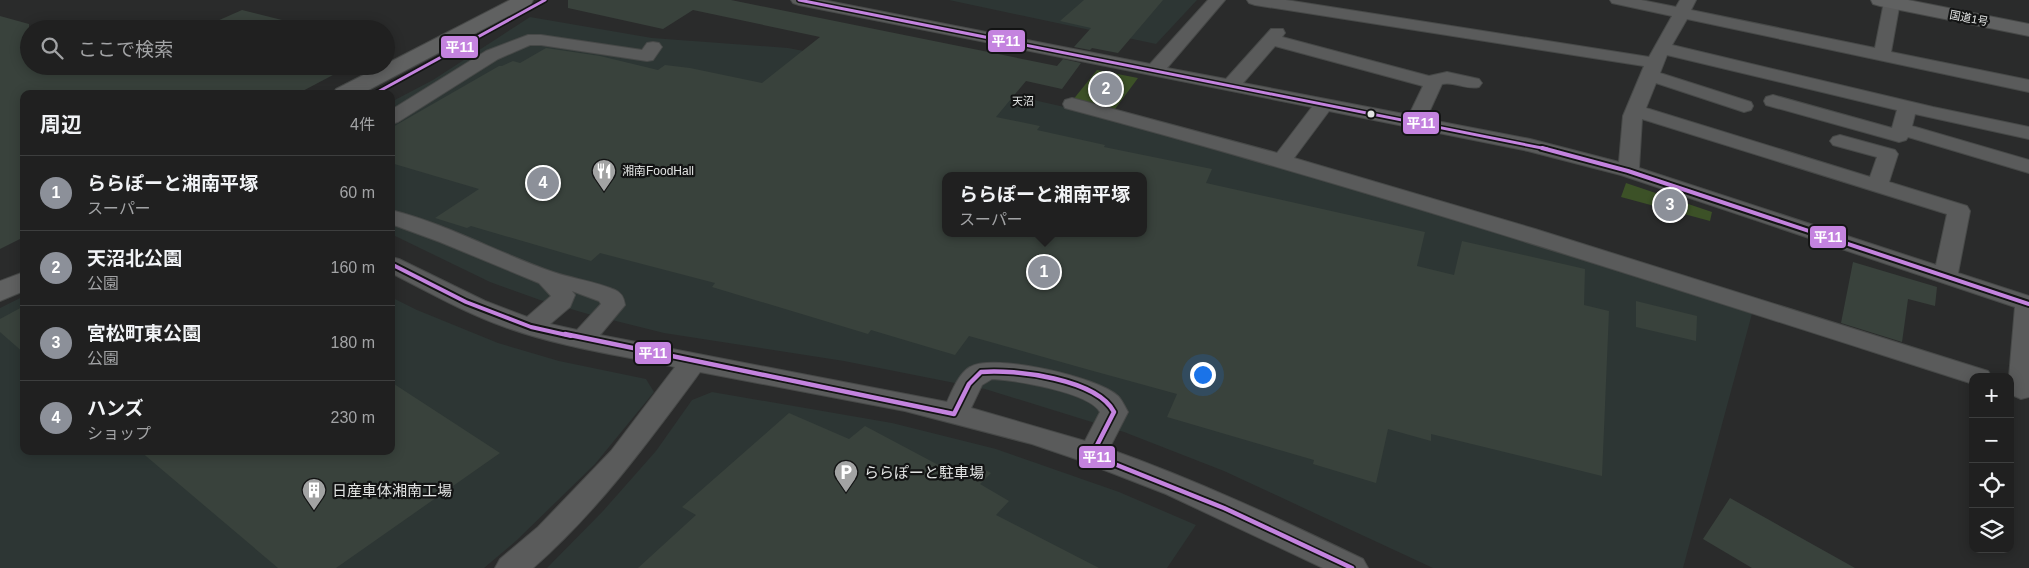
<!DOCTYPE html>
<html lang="ja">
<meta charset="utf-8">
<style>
:root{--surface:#202020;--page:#2d2d2d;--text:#f1f3f6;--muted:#a2a3a5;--line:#3d3e3e;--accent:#8c9099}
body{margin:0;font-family:Helvetica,"Noto Sans JP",sans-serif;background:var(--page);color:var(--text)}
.controls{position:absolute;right:15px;bottom:15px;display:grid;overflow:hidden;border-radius:10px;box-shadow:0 2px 12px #0003}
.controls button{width:45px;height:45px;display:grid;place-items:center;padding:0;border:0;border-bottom:1px solid var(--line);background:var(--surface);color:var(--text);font:25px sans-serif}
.you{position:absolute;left:1202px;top:374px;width:18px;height:18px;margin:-12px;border:4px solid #fff;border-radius:50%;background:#1a73e8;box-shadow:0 0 0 8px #1a73e833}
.badge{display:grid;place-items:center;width:32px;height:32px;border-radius:50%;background:var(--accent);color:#fff;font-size:16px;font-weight:700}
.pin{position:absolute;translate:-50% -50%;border:2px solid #fff;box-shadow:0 1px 5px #0006}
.popup{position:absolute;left:942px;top:172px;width:205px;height:65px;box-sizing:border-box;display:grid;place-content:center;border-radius:10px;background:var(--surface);filter:drop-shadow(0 1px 4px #0005);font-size:16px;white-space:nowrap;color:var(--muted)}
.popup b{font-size:19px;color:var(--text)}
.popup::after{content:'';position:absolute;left:50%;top:100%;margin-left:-10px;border:10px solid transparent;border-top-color:var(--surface)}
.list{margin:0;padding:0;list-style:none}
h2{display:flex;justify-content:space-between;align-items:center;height:65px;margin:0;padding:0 20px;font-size:21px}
h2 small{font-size:16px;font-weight:400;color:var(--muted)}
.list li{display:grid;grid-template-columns:32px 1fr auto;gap:15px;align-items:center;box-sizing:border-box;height:75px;padding:0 20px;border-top:1px solid var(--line)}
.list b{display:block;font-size:19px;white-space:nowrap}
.list p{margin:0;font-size:16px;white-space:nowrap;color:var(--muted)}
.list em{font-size:16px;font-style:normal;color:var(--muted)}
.icon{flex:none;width:28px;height:28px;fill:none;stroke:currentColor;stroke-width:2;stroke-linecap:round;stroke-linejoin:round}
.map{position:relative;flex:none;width:2029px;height:568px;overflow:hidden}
.search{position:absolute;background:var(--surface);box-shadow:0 2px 12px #0003;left:20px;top:20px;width:375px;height:55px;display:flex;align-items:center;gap:12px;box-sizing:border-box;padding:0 18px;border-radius:28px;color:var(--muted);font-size:19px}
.panel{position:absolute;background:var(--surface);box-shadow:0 2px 12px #0003;left:20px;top:90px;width:375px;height:365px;border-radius:10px}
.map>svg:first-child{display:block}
.built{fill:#2d3634;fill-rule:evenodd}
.green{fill:#3c5127}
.building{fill:#39423c;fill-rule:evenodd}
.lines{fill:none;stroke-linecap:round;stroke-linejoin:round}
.minor-casing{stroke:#474948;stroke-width:2}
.highway-casing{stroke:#474948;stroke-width:2}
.minor{fill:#5a5b5b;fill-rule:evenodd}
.highway{fill:#606161;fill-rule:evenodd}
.bus-1-far2-casing{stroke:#131414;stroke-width:6}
.bus-1-far1-casing{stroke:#131414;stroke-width:8}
.bus-1-casing{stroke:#131414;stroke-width:8}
.bus-1-far2{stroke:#c483df;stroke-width:3}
.bus-1-far1{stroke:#c483df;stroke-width:4}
.bus-1{stroke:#c483df;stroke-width:4.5}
.bus-dot{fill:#e2e4e3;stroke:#131414;stroke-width:2}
.labels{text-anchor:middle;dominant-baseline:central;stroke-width:4.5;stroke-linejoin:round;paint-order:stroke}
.far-street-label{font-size:11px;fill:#e2e4e3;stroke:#131414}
.far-neighbourhood-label{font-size:11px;fill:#e2e4e3;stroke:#131414}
.poi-label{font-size:12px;fill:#e2e4e3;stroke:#131414;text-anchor:start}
.near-poi-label{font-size:15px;fill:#e2e4e3;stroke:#131414;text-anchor:start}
.line-badge{stroke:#131414;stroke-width:2}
.badge-label{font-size:14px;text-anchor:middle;font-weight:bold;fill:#fff}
</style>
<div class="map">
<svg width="2029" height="568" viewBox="0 0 2029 568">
<rect width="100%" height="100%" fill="#2a2b2b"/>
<g class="built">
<path d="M 949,0 L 1197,0 L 1156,44 Z"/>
<path d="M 530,17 L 652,38 L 788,48 L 893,68 L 1122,120 L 1409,204 L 1753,310 L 1683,568 L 1433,568 L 1224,471 L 1124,432 L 985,389 L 844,361 L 664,333 L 588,314 L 540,300 L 490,282 L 391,234 L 391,102 L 433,80 ZM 945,176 L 1143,176 L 1143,233 L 945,233 Z"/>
<path d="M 24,296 L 24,451 L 391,451 L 391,297 L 417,310 L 498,343 L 559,361 L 646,379 L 654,392 L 595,464 L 517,540 L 484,568 L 0,568 L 0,308 Z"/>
<path d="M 712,392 L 892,423 L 996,449 L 1119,492 L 1196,525 L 1167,568 L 547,568 L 603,511 L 656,451 L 692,400 Z"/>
</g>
<g class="green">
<path d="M 1097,70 L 1138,78 L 1115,109 L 1072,101 Z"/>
<path d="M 1626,183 L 1712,212 L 1710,221 L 1621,197 Z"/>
</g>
<g class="building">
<path d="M 568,0 L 731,0 L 1057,66 L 1063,59 L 1081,63 L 1062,89 L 1026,81 L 996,117 L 1040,126 L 1037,130 L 1105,145 L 1104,147 L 1212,169 L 1206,183 L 1425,232 L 1417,266 L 1454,275 L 1462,241 L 1585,269 L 1584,305 L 1609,311 L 1602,476 L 1431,434 L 1431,441 L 1388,429 L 1376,483 L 1313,464 L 1314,460 L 1167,417 L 1177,394 L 1086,369 L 969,336 L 955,355 L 871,330 L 868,334 L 712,287 L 715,283 L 600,253 L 591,261 L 471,226 L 467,228 L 435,218 L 479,189 L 391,163 L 391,128 L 499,66 L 502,66 L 513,61 L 520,63 L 546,48 L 600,56 L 658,70 L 665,65 L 690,68 L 762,83 L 820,37 L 693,10 L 663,29 L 568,8 ZM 945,176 L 1143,176 L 1143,233 L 945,233 Z"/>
<path d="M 1084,0 L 1163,0 L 1118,53 L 1092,48 L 1090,50 L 1074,47 L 1091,28 L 1060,21 Z"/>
<path d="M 242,10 L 290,22 L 289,29 L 199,29 Z"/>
<path d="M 0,16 L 29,24 L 29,66 L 107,66 L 107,69 L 112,66 L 350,66 L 297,94 L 24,94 L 24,237 L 0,249 Z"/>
<path d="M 1853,262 L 1937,287 L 1935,306 L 1908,299 L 1902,342 L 1841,323 Z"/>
<path d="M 1636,301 L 1697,316 L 1696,341 L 1636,327 Z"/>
<path d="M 24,306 L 24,353 L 0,332 L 0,319 Z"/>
<path d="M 391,382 L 500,453 L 336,568 L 278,568 L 140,451 L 391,451 Z"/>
<path d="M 789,413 L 849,439 L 865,426 L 961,477 L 972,463 L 991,473 L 980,484 L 1009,501 L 996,515 L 1099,568 L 638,568 L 696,515 L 682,507 Z"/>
<path d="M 1730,498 L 1855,568 L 1752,568 L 1703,539 Z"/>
</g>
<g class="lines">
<g class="minor-casing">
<g id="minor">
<path d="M 791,0 L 823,0 L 1150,64 L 1208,0 L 1225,0 L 1167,68 L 1226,79 L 1271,29 L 1283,29 L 1285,33 L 1282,37 L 1429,76 L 1447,72 L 1479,79 L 1482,83 L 1479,87 C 1466,90 1454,81 1442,84 L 1426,119 L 1530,139 L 1619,162 L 1623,116 L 1644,66 L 1255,5 L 1249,3 L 1247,0 L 1286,0 L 1649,57 L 1672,16 L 1612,3 L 1610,0 L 1641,0 L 1676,7 L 1680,0 L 1696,0 L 1691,10 L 1875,48 L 1884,2 L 1885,0 L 1899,0 L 1900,2 L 1891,52 L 2029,80 L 2029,92 L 1687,19 L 1672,45 L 1933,107 L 2029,127 L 2029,139 L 1915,114 L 1912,126 L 2029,160 L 2029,173 L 1908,137 L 1906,140 L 1899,142 L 1892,140 L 1766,105 L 1764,101 L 1766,97 L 1773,95 L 1892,128 L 1897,110 L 1667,55 L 1660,73 L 1751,102 L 1753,106 L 1751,110 L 1744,112 L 1656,83 L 1646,108 L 1870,177 L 1877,157 L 1833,145 L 1830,141 L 1833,137 L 1840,135 L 1895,150 L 1898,154 L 1889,182 L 1967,206 L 1970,211 L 1958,273 L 2029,296 L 2029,397 L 2021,399 L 2010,394 L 2009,377 L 2015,307 L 1621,175 L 1528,151 L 1329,111 L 1294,158 L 1535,229 L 1988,371 L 1992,377 L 1973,377 L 1973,384 L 1970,383 C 1670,287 1370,189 1065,108 L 1063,104 L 1065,100 L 1072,98 L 1277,153 L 1312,107 L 799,5 L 793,3 ZM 1275,46 L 1423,86 L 1409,115 L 1243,83 ZM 1642,119 L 1947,214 L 1936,265 L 1639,168 Z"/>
<path d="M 528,35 L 541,35 L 642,50 L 647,43 L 653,42 L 659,43 L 662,47 L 653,60 L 647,61 L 541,45 L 530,45 L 498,59 L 398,122 L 391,124 L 391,110 L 486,51 Z"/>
<path d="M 391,210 C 447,224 498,253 553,272 C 573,279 595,281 615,290 C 622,293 624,298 625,305 L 600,335 L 947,402 C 952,391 959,373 970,367 C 994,353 1098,377 1118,396 C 1122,400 1125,407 1128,412 L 1109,449 C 1196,480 1280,519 1363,559 L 1368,568 L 1323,568 L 1166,494 L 1076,459 L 1032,444 L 905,411 L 700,372 C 649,441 598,511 533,568 L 495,568 L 500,559 L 538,527 L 611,451 L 675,367 C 619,355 560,347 505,327 C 465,313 429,292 391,273 L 391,257 L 399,259 L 485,301 L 527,317 L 551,296 L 539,283 L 440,242 L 391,224 ZM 572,291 L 599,301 L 601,304 L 577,330 L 550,324 L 570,307 L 575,295 ZM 992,379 C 1014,380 1089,392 1100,412 L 1085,441 L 971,408 L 982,385 Z"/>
</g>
</g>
<g class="highway-casing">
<g id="highway">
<path d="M 510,0 L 533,0 L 531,4 L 361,94 L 333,94 L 336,89 L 381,66 L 386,66 L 386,64 Z"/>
<path d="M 1871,0 L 1908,0 L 2029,24 L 2029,36 L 1880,6 L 1873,4 Z"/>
<path d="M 24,272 L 24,291 L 0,301 L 0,281 Z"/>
</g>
</g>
<use href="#minor" class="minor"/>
<use href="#highway" class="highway"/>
<g class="bus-1-far2-casing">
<g id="bus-1-far2">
<path d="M 799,0 L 1547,149"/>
<path d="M 374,94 L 545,0"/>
</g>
</g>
<g class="bus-1-far1-casing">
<g id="bus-1-far1">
<path d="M 1542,148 L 1628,171 L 2029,304"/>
<path d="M 391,264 L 466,302 L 531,327 L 571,336"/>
</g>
</g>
<g class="bus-1-casing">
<path id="bus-1" d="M 565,334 L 954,414 L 969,384 L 981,372 C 1015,369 1097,379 1114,412 L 1092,455 L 1224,508 L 1352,568"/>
</g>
<use href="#bus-1-far2" class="bus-1-far2"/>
<use href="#bus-1-far1" class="bus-1-far1"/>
<use href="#bus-1" class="bus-1"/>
</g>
<defs>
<g id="restaurant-pin" transform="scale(1.25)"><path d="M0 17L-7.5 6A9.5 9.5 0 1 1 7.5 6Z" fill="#a2a3a3" stroke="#131414"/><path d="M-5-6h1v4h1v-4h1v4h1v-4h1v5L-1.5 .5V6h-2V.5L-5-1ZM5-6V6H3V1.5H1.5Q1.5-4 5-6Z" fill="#fff"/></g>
<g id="parking-pin" transform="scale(1.25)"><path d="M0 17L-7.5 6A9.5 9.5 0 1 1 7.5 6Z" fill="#a2a3a3" stroke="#131414"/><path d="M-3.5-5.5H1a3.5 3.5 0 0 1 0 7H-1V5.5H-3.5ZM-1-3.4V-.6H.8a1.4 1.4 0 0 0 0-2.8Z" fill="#fff"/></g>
<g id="building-pin" transform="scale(1.25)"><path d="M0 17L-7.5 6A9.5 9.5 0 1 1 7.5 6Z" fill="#a2a3a3" stroke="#131414"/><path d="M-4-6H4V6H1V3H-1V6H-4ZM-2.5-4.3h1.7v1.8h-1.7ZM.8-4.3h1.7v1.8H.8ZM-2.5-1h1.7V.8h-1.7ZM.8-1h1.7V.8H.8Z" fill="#fff"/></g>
</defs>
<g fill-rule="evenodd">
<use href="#restaurant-pin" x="604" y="171"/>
<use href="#parking-pin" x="846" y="472"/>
<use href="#building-pin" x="314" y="490"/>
</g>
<circle class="bus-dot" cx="1371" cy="114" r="4.5"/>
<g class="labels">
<g class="far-street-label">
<text transform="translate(1969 18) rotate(11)">国道1号</text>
</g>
<g class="far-neighbourhood-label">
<text x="1023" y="101">天沼</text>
</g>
<g class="poi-label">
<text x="622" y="171">湘南FoodHall</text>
</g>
<g class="near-poi-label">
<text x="864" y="472">ららぽーと駐車場</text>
<text x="332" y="490">日産車体湘南工場</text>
</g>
</g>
<g class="line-badge">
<rect x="987" y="29" width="39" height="24" rx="5" fill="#c483df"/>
<rect x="440" y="35" width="39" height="24" rx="5" fill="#c483df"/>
<rect x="1402" y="111" width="38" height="24" rx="5" fill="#c483df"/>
<rect x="1809" y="225" width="38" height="24" rx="5" fill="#c483df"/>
<rect x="634" y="341" width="38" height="24" rx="5" fill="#c483df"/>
<rect x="1078" y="445" width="38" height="24" rx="5" fill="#c483df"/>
</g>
<g class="badge-label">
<text x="1006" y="46">平11</text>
<text x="460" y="52">平11</text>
<text x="1421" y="128">平11</text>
<text x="1828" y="242">平11</text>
<text x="653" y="358">平11</text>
<text x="1097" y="462">平11</text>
</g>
</svg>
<div class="controls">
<button>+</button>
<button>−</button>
<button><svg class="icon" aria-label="locate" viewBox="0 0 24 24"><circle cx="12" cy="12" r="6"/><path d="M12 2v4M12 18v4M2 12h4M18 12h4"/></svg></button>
<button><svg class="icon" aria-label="layers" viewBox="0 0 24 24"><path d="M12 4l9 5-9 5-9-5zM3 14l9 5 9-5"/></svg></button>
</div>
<div class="you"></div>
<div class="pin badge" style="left:1044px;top:272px">1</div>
<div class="popup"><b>ららぽーと湘南平塚</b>スーパー</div>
<div class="pin badge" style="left:1106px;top:89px">2</div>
<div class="pin badge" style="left:1670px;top:205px">3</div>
<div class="pin badge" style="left:543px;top:183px">4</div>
<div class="search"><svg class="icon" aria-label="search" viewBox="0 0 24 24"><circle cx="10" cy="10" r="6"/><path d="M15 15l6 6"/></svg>ここで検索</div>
<section class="panel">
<h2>周辺<small>4件</small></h2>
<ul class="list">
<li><span class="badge">1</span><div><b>ららぽーと湘南平塚</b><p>スーパー</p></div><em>60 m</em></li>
<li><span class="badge">2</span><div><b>天沼北公園</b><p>公園</p></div><em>160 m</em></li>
<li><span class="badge">3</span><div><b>宮松町東公園</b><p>公園</p></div><em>180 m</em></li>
<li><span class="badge">4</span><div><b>ハンズ</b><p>ショップ</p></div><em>230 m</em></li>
</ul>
</section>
</div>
